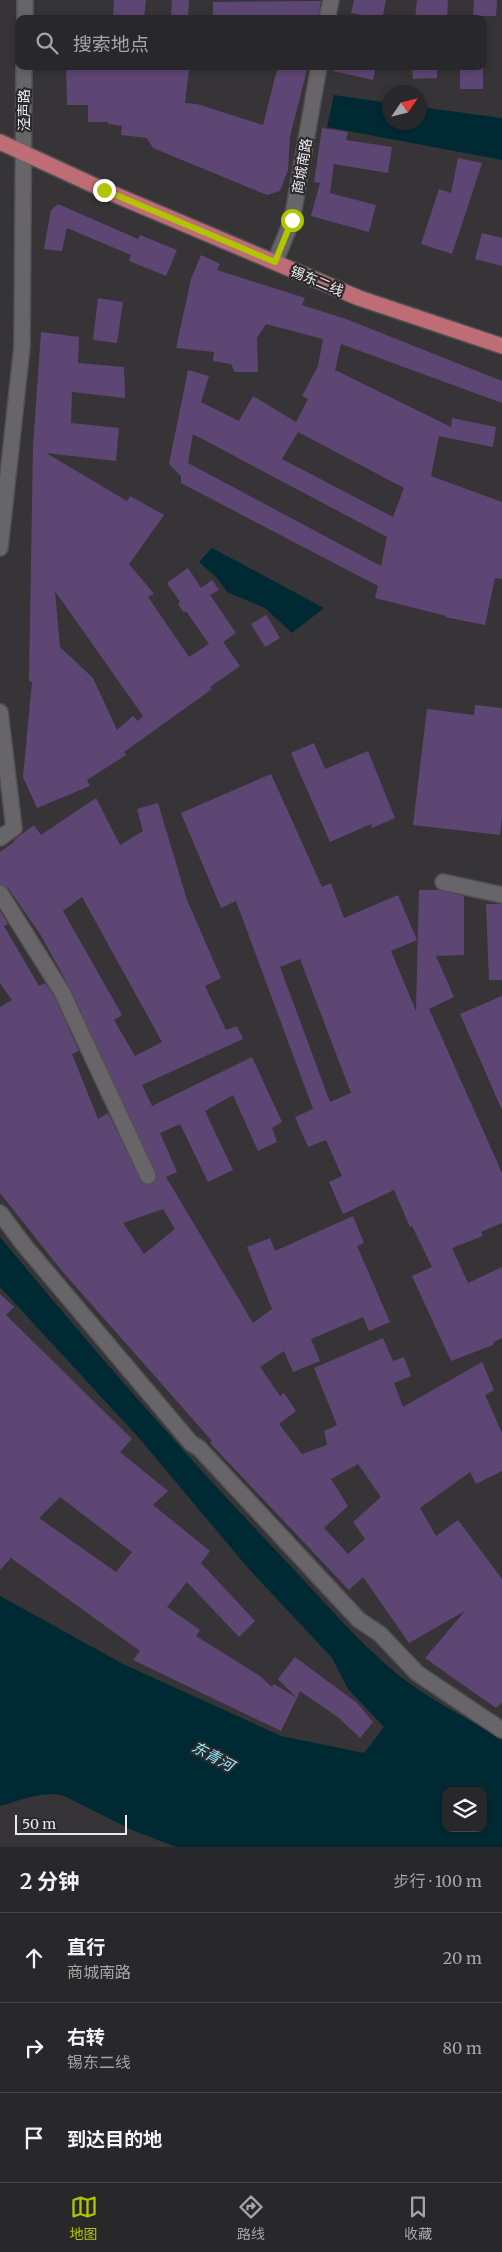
<!DOCTYPE html>
<html lang="zh">
<meta charset="utf-8">
<style>
:root{--surface:#282729;--page:#343335;--text:#f1f3f6;--muted:#a5a5a8;--line:#444446;--accent:#b1c500}
body{margin:0;font-family:Merriweather,"Noto Sans SC",serif;background:var(--page);color:var(--text)}
.controls{position:absolute;right:15px;bottom:15px;display:grid;overflow:hidden;border-radius:10px;box-shadow:0 2px 8px #0003}
.controls button{width:45px;height:45px;display:grid;place-items:center;padding:0;border:0;border-bottom:1px solid var(--line);background:var(--surface);color:var(--text);font:25px sans-serif}
.compass{position:absolute;left:382px;top:85px;width:45px;height:45px;border-radius:50%;background:var(--surface);box-shadow:0 2px 8px #0003;rotate:55deg}
.scale{position:absolute;left:15px;bottom:12px;width:112px;box-sizing:border-box;padding-left:5px;border:2px solid #e9e8ea;border-top:0;font-size:14px;line-height:18px;white-space:nowrap;color:#e9e8ea;-webkit-text-stroke:4px #2c2a2d;paint-order:stroke}
.stop{position:absolute;width:15px;height:15px;margin:-11px;border:4px solid #b1c500;border-radius:50%;background:#fff}
.stop.end{background:#b1c500;border-color:#fff;box-shadow:0 1px 5px #0008}
.list{margin:0;padding:0;list-style:none}
h2{display:flex;justify-content:space-between;align-items:center;height:65px;margin:0;padding:0 20px;font-size:21px}
h2 small{font-size:16px;font-weight:400;color:var(--muted)}
.list li{display:grid;grid-template-columns:32px 1fr auto;gap:15px;align-items:center;box-sizing:border-box;height:90px;padding:0 20px;border-top:1px solid var(--line)}
.list b{display:block;font-size:19px;white-space:nowrap}
.list p{margin:0;font-size:16px;white-space:nowrap;color:var(--muted)}
.list em{font-size:16px;font-style:normal;color:var(--muted)}
.icon{flex:none;width:28px;height:28px;fill:none;stroke:currentColor;stroke-width:2;stroke-linecap:round;stroke-linejoin:round}
.map{position:relative;flex:none;width:502px;height:1847px;overflow:hidden}
.search{position:absolute;background:var(--surface);box-shadow:0 2px 8px #0003;left:15px;right:15px;top:15px;height:55px;display:flex;align-items:center;gap:12px;box-sizing:border-box;padding:0 18px;border-radius:10px;color:var(--muted);font-size:19px}
.sheet{height:335px;background:var(--surface)}
nav{display:flex;justify-content:space-around;align-items:center;box-sizing:border-box;height:70px;border-top:1px solid var(--line);background:var(--surface);font-size:14px;color:var(--muted)}
nav a{display:grid;justify-items:center;gap:2px}
nav .on{color:var(--accent)}
.map>svg:first-child{display:block}
.water{fill:#002a33;fill-rule:evenodd}
.building{fill:#5e4674;fill-rule:evenodd}
.lines{fill:none;stroke-linecap:round;stroke-linejoin:round}
.minor-casing{stroke:#525153;stroke-width:18}
.major-casing{stroke:#525153;stroke-width:18}
.minor{stroke:#676568;stroke-width:15}
.major{stroke:#bf6d74;stroke-width:15}
.route{stroke:#b1c500;stroke-width:6}
.labels{text-anchor:middle;dominant-baseline:central;stroke-width:4.5;stroke-linejoin:round;paint-order:stroke}
.street-label{font-size:14px;fill:#e9e8ea;stroke:#2c2a2d}
.water-label{font-size:15px;font-style:italic;fill:#93e8fc;stroke:#2c2a2d}
</style>
<div class="map">
<svg width="502" height="1847" viewBox="0 0 502 1847">
<rect width="100%" height="100%" fill="#363437"/>
<g class="water">
<path d="M 334,95 L 389,103 L 390,122 L 420,122 L 420,107 L 502,118 L 502,160 L 327,127 Z"/>
<path d="M 212,548 L 324,608 L 292,633 L 265,608 L 227,592 L 217,578 L 199,562 Z"/>
<path d="M 0,1237 C 92,1348 185,1456 285,1560 C 321,1598 356,1640 396,1673 C 428,1699 467,1718 502,1739 L 502,1847 L 176,1847 L 132,1830 L 64,1796 C 42,1790 21,1800 0,1806 L 0,1596 L 123,1664 L 281,1736 L 364,1753 L 384,1727 L 348,1689 L 332,1658 L 248,1568 L 139,1438 L 0,1287 ZM 446,1791 L 483,1791 L 483,1828 L 446,1828 Z"/>
</g>
<g class="building">
<path d="M 114,0 L 146,0 L 144,19 L 113,19 Z"/>
<path d="M 172,0 L 189,0 L 188,19 L 171,19 Z"/>
<path d="M 354,0 L 386,0 L 382,19 L 351,13 Z"/>
<path d="M 417,0 L 448,0 L 447,19 L 415,19 Z"/>
<path d="M 474,0 L 497,0 L 496,16 L 473,16 Z"/>
<path d="M 321,1 L 318,19 L 213,19 L 213,2 Z"/>
<path d="M 66,66 L 164,67 L 189,70 L 185,103 L 197,104 L 263,125 L 278,66 L 308,66 L 290,136 L 288,170 L 280,191 L 267,195 L 153,148 L 147,138 L 121,135 L 122,126 L 108,124 L 108,122 L 88,122 L 88,105 L 67,105 Z"/>
<path d="M 334,66 L 376,66 L 373,80 L 333,71 Z"/>
<path d="M 412,66 L 437,66 L 437,78 L 413,79 Z"/>
<rect x="460" y="66" width="23" height="23"/>
<path d="M 322,128 L 348,132 L 346,140 L 392,147 L 388,173 L 334,164 L 330,193 L 376,205 L 369,232 L 311,216 L 320,183 L 314,182 Z"/>
<path d="M 458,158 L 482,163 L 452,254 L 421,244 L 439,189 L 451,193 Z"/>
<path d="M 58,204 L 138,239 L 140,235 L 177,250 L 166,276 L 129,261 L 131,255 L 67,228 L 62,251 L 44,249 L 51,210 Z"/>
<path d="M 482,233 L 502,238 L 502,266 L 475,259 Z"/>
<path d="M 201,255 L 220,264 L 217,270 L 305,298 L 302,305 L 346,319 L 502,381 L 502,403 L 341,344 L 335,370 L 451,427 L 452,418 L 496,427 L 493,447 L 439,436 L 431,476 L 502,502 L 502,579 L 495,578 L 485,625 L 445,617 L 446,616 L 375,598 L 378,586 L 181,483 L 181,476 L 169,464 L 188,370 L 209,376 L 201,402 L 239,421 L 253,396 L 296,422 L 308,399 L 302,396 L 318,366 L 323,339 L 266,324 L 257,338 L 258,372 L 235,372 L 231,364 L 213,361 L 214,352 L 176,348 L 191,279 ZM 298,432 L 404,488 L 393,517 L 282,459 ZM 193,434 L 387,537 L 381,566 L 188,463 Z"/>
<path d="M 98,298 L 123,302 L 117,343 L 93,340 Z"/>
<path d="M 41,332 L 79,337 L 78,363 L 124,367 L 125,398 L 72,392 L 71,423 L 119,428 L 116,461 L 46,453 L 127,501 L 130,496 L 164,515 L 129,564 L 154,594 L 148,597 L 189,657 L 209,644 L 186,611 L 184,613 L 178,604 L 180,602 L 167,583 L 188,568 L 201,588 L 212,580 L 219,590 L 210,595 L 236,633 L 223,642 L 240,666 L 210,687 L 212,689 L 124,752 L 126,755 L 87,780 L 90,786 L 37,808 L 23,777 L 32,682 L 29,681 L 33,446 ZM 55,591 L 143,716 L 138,721 L 133,716 L 117,730 L 93,678 L 60,647 Z"/>
<path d="M 266,615 L 280,638 L 265,647 L 251,624 Z"/>
<path d="M 475,705 L 502,708 L 502,816 L 500,835 L 413,825 L 427,709 L 474,715 Z"/>
<path d="M 314,743 L 325,769 L 368,751 L 395,818 L 372,828 L 371,824 L 330,842 L 291,753 Z"/>
<path d="M 271,774 L 322,887 L 331,883 L 344,918 L 398,895 L 417,940 L 391,951 L 416,1011 L 419,890 L 439,890 L 464,896 L 464,955 L 436,956 L 454,997 L 429,1009 L 502,1173 L 502,1223 L 481,1232 L 483,1236 L 452,1248 L 468,1283 L 502,1267 L 502,1338 L 494,1342 L 493,1345 L 451,1361 L 412,1276 L 432,1267 L 412,1226 L 410,1227 L 394,1190 L 343,1214 L 329,1182 L 342,1176 L 326,1140 L 308,1147 L 295,1117 L 313,1109 L 236,901 L 221,908 L 181,813 ZM 300,959 L 351,1093 L 330,1102 L 280,967 Z"/>
<path d="M 96,798 L 120,845 L 143,831 L 137,809 L 158,803 L 187,900 L 221,978 L 205,986 L 226,1030 L 237,1026 L 243,1039 L 142,1085 L 152,1106 L 252,1057 L 282,1122 L 272,1128 L 277,1142 L 258,1151 L 233,1095 L 205,1111 L 233,1170 L 208,1182 L 180,1124 L 160,1133 L 177,1172 L 166,1177 L 253,1323 L 272,1309 L 247,1247 L 270,1238 L 275,1251 L 353,1216 L 364,1243 L 357,1246 L 390,1322 L 369,1331 L 363,1317 L 311,1339 L 320,1361 L 293,1372 L 284,1351 L 260,1367 L 280,1396 L 284,1393 L 296,1411 L 279,1424 L 302,1454 L 327,1445 L 324,1431 L 337,1425 L 314,1368 L 383,1338 L 393,1361 L 404,1357 L 411,1376 L 394,1383 L 403,1407 L 482,1362 L 494,1390 L 485,1395 L 502,1433 L 502,1471 L 476,1484 L 470,1472 L 420,1508 L 436,1536 L 458,1520 L 502,1579 L 502,1703 L 496,1708 L 425,1658 L 465,1611 L 409,1643 L 363,1577 L 349,1590 L 210,1443 L 212,1441 L 62,1271 L 0,1193 L 0,1007 L 12,1000 L 0,983 L 0,911 L 8,924 L 4,926 L 39,986 L 45,983 L 54,996 L 79,1051 L 72,1054 L 98,1119 L 108,1113 L 142,1183 L 152,1185 L 157,1177 L 70,988 L 40,934 L 8,888 L 0,884 L 0,852 L 15,841 L 14,840 L 34,825 L 41,835 ZM 82,897 L 162,1042 L 135,1056 L 114,1020 L 122,1015 L 63,911 ZM 163,1209 L 175,1229 L 144,1254 L 123,1223 ZM 358,1464 L 381,1497 L 353,1522 L 365,1539 L 348,1554 L 324,1528 L 348,1506 L 331,1479 Z"/>
<path d="M 486,904 L 502,904 L 502,980 L 489,980 Z"/>
<path d="M 502,996 L 502,1110 L 460,1014 Z"/>
<path d="M 0,1294 L 14,1307 L 6,1315 L 132,1439 L 120,1452 L 168,1491 L 153,1505 L 210,1551 L 201,1563 L 255,1621 L 239,1637 L 187,1582 L 167,1607 L 200,1630 L 196,1636 L 260,1676 L 272,1687 L 274,1684 L 297,1698 L 281,1731 L 133,1660 L 140,1651 L 11,1558 L 0,1570 ZM 60,1497 L 132,1552 L 116,1572 L 39,1518 Z"/>
<path d="M 295,1657 L 357,1703 L 373,1722 L 360,1738 L 339,1718 L 300,1691 L 297,1698 L 278,1679 Z"/>
</g>
<g class="lines">
<g class="minor-casing">
<g id="minor">
<path d="M 25,19 L 25,0"/>
<path d="M 327,19 L 331,0"/>
<path d="M 275,262 L 292,220 L 319,66"/>
<path d="M 0,548 L 22,347 L 24,66"/>
<path d="M 0,712 L 14,828 L 0,838"/>
<path d="M 443,882 L 502,895"/>
<path d="M 0,893 L 62,992 L 148,1176"/>
<path d="M 0,1213 L 24,1245 L 191,1443 L 199,1448 L 359,1620 L 380,1634 L 417,1673 L 502,1730"/>
</g>
</g>
<g class="major-casing">
<path id="major" d="M 0,142 L 104,190 L 359,298 L 502,346"/>
</g>
<use href="#minor" class="minor"/>
<use href="#major" class="major"/>
</g>
<g class="lines">
<path class="route" d="M 104,190 L 275,262 L 292,220"/>
</g>
<g class="labels">
<g class="street-label">
<text transform="translate(24 110) rotate(-90)">泾声路</text>
<text transform="translate(302 166) rotate(-80)">商城南路</text>
<text transform="translate(317 281) rotate(23)">锡东二线</text>
</g>
<g class="water-label">
<text transform="translate(213 1756) rotate(28)">东青河</text>
</g>
</g>
</svg>
<div class="controls">
<button><svg class="icon" aria-label="layers" viewBox="0 0 24 24"><path d="M12 4l9 5-9 5-9-5zM3 14l9 5 9-5"/></svg></button>
</div>
<svg class="compass" viewBox="-18 -18 36 36"><path d="M0-13l5 13h-10z" fill="#e53935"/><path d="M0 13l5-13h-10z" fill="#a5a5a8"/></svg>
<div class="scale">50 m</div>
<div class="stop" style="left:292px;top:220px"></div>
<div class="stop end" style="left:104px;top:190px"></div>
<div class="search"><svg class="icon" aria-label="search" viewBox="0 0 24 24"><circle cx="10" cy="10" r="6"/><path d="M15 15l6 6"/></svg>搜索地点</div>
</div>
<section class="sheet">
<h2>2 分钟<small>步行 · 100 m</small></h2>
<ul class="list">
<li><svg class="icon" aria-label="ahead" viewBox="0 0 24 24"><path d="M12 20V5M6 11l6-6 6 6"/></svg><div><b>直行</b><p>商城南路</p></div><em>20 m</em></li>
<li><svg class="icon" aria-label="right" viewBox="0 0 24 24"><path d="M7 20v-9h11M14 6l5 5-5 5"/></svg><div><b>右转</b><p>锡东二线</p></div><em>80 m</em></li>
<li><svg class="icon" aria-label="arrive" viewBox="0 0 24 24"><path d="M6 21V4h12l-3 4 3 4H6"/></svg><div><b>到达目的地</b></div></li>
</ul>
</section>
<nav>
<a class="on"><svg class="icon" aria-label="map" viewBox="0 0 24 24"><path d="M3 6l6-2 6 2 6-2v14l-6 2-6-2-6 2zM9 4v14M15 6v14"/></svg>地图</a>
<a><svg class="icon" aria-label="directions" viewBox="0 0 24 24"><path d="M12 3l9 9-9 9-9-9zM9 14v-3h6M13 9l2 2-2 2"/></svg>路线</a>
<a><svg class="icon" aria-label="saved" viewBox="0 0 24 24"><path d="M7 4h10v16l-5-4-5 4z"/></svg>收藏</a>
</nav>
